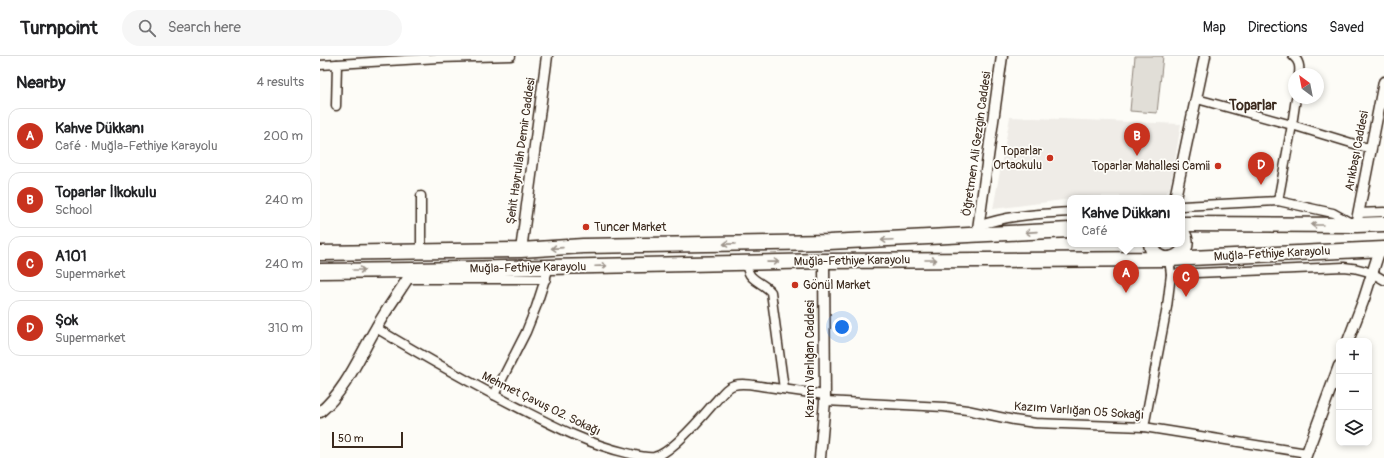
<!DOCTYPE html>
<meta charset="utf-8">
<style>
:root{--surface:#fff;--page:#f6f6f6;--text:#202124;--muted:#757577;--line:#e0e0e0;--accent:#c8321e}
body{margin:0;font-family:Pangolin,sans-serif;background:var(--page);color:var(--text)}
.controls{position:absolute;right:12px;bottom:12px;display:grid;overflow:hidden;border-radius:8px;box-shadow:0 2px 6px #0003}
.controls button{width:36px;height:36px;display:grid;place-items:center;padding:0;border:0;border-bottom:1px solid var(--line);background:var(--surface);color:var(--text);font:20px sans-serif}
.compass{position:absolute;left:968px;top:12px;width:36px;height:36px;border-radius:50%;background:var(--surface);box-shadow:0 2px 6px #0003;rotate:328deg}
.scale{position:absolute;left:12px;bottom:10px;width:71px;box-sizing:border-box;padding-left:4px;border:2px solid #3b2a1e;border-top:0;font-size:11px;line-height:14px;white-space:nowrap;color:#3b2a1e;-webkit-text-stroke:3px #fdfcf7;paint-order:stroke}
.you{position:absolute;left:522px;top:271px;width:14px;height:14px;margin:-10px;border:3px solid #fff;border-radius:50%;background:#1a73e8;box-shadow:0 0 0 6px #1a73e833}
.badge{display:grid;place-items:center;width:26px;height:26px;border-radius:50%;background:var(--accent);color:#fff;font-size:13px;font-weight:700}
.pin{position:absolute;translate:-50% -33px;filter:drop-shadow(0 1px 2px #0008)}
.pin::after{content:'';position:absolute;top:21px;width:14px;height:12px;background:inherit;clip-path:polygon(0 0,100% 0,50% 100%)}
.popup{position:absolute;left:747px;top:139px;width:118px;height:52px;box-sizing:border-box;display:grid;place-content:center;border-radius:8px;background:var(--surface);filter:drop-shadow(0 1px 3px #0005);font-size:13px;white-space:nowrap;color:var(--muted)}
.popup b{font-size:15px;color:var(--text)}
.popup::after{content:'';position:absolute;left:50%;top:100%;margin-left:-8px;border:8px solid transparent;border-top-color:var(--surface)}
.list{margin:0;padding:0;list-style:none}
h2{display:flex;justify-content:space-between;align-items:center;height:52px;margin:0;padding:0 16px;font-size:17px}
h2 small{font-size:13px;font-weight:400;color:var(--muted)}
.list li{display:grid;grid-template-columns:26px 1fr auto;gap:12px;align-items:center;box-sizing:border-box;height:56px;margin:0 8px 8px;padding:0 8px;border:1px solid var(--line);border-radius:12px}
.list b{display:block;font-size:15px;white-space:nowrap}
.list p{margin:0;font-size:13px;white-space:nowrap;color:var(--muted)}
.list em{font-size:13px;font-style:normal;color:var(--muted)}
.icon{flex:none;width:22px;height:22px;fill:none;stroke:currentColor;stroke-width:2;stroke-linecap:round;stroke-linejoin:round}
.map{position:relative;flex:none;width:1064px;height:402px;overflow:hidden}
header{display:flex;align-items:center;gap:24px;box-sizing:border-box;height:56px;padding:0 20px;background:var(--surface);border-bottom:1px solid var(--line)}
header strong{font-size:19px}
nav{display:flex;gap:22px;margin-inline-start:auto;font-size:14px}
.search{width:280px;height:36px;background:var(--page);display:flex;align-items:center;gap:10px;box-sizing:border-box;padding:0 14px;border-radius:22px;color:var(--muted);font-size:15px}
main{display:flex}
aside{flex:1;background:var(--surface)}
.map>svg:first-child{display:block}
.built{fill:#efece7}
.grass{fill:#e1ded7;stroke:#8e847a}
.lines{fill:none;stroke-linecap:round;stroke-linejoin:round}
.minor-casing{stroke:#3b2a1e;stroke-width:11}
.tertiary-casing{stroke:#3b2a1e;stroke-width:13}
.trunk-casing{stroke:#3b2a1e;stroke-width:17}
.minor{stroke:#fdfcf7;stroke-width:8}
.tertiary{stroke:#fdfcf7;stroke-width:10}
.trunk{stroke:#fdfcf7;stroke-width:14}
.oneway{stroke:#9c938a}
.poi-dot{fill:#c8321e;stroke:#fdfcf7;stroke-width:1.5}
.labels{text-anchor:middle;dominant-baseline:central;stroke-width:3.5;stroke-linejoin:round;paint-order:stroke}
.street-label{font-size:12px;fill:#3b2a1e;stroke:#fdfcf7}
.poi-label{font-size:12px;fill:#3b2a1e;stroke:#fdfcf7;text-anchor:end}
.quarter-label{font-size:14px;font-weight:bold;fill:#3b2a1e;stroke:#fdfcf7}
</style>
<header>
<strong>Turnpoint</strong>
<div class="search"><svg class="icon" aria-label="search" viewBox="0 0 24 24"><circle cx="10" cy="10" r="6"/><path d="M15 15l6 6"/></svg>Search here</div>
<nav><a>Map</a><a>Directions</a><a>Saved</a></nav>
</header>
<main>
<aside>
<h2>Nearby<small>4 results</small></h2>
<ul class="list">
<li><span class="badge">A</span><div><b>Kahve Dükkanı</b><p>Café · Muğla-Fethiye Karayolu</p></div><em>200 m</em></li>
<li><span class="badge">B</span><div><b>Toparlar İlkokulu</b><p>School</p></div><em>240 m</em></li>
<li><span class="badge">C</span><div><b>A101</b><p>Supermarket</p></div><em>240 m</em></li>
<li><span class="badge">D</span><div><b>Şok</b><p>Supermarket</p></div><em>310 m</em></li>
</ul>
</aside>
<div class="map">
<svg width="1064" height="402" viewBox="0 0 1064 402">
<rect width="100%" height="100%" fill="#fdfcf7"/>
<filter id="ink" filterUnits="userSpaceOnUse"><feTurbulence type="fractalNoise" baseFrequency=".025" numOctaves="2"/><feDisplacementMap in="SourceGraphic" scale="8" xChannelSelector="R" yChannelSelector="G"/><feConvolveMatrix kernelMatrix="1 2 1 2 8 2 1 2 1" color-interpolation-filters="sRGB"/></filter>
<g filter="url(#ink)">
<path class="built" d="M 690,61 L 861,68 L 850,132 L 844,140 L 774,140 L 673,153 Z"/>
<path class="grass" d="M 815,0 L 843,0 L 837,57 L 810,55 Z"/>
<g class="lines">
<g class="minor-casing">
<g id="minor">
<path d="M 973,0 C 979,5 980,10 979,18"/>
<path d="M 0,9 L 119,2 L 191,0"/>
<path d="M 877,43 L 972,69 L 1051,93"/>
<path d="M 16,50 L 17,8"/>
<path d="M 958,145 L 972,69 L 976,42"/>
<path d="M 862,150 L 958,145 L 1013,157 L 1031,167"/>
<path d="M 1038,157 L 1064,156"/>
<path d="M 658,170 C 687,159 719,158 750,156"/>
<path d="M 101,196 L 101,140"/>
<path d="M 426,207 C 427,210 427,214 429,217 C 432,225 445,228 451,236 L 464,333"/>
<path d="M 851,218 L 1024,211 C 1039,212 1051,215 1064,224"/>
<path d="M 88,223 L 226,223"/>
<path d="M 56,272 C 103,300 150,327 199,352 C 234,370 268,388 307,397 C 316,399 325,402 334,401 C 351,398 383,360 394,347 C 400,341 406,331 414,329 C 425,326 437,330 448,331 C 467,334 486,336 505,339"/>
<path d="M 174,339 L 206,276 L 216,251 L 229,211"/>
<path d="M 505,345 L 624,351 L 647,354 L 694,364 L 715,367 L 824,371 L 987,397"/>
<path d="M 824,371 L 847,251 L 851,218 L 849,203"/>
</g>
</g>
<g class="tertiary-casing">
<g id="tertiary">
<path d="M 855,142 L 885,0"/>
<path d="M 1036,169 L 1064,26"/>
<path d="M 657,180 L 682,0"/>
<path d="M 201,194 L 227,0"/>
<path d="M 1028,285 L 1044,243 L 1060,193"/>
<path d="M 0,356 C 26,334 39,301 56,272 C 67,252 81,234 93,214"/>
<path d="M 500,402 L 505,345 L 504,205"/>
<path d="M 985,402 L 1019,310"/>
</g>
</g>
<g class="trunk-casing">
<g id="trunk">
<path d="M 862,168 L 1036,169 L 1064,168"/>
<path d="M 831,188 C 835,216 878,201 862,176"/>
<path d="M 0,197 L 201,194 L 263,190 L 509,186 L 750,174"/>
<path d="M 0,215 L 93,214 L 504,205 L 849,203 L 1064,193"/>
</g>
</g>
<use href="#minor" class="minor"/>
<use href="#tertiary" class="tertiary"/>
<use href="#trunk" class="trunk"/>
</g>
<defs><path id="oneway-shaft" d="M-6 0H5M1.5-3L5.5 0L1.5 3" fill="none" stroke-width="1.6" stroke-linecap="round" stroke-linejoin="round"/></defs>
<g class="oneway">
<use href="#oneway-shaft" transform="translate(997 169) rotate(-180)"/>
<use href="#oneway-shaft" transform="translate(711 176) rotate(176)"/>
<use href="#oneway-shaft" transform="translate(567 184) rotate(177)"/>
<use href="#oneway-shaft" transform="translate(409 188) rotate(179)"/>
<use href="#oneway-shaft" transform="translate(237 192) rotate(176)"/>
<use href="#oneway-shaft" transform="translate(611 204)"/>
<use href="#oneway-shaft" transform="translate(453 206) rotate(-1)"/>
<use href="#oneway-shaft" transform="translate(281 210) rotate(-2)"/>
<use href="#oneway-shaft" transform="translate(39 214)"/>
</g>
</g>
<g class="poi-dot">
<circle cx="730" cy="102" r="4"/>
<circle cx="898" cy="110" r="4"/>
<circle cx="266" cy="171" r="4"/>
<circle cx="475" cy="229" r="4"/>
</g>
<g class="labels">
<g class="street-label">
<text transform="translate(657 88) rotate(-82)">Öğretmen Ali Gezgin Caddesi</text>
<text transform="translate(201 95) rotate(-82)">Şehit Hayrullah Demir Caddesi</text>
<text transform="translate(1037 95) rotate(-79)">Arıkbaşı Caddesi</text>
<text transform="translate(952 198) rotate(-3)">Muğla-Fethiye Karayolu</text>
<text transform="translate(532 205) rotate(-1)">Muğla-Fethiye Karayolu</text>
<text transform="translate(208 212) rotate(-1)">Muğla-Fethiye Karayolu</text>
<text transform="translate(490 303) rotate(-90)">Kazım Varlığan Caddesi</text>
<text transform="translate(221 348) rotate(26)">Mehmet Çavuş 02. Sokağı</text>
<text transform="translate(759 355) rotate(4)">Kazım Varlığan 05 Sokağı</text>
</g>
<g class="poi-label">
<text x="722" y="95">Toparlar<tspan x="722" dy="14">Ortaokulu</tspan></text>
<text x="890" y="110">Toparlar Mahallesi Camii</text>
<text x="274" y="171" text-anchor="start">Tuncer Market</text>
<text x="483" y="229" text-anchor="start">Gönül Market</text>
</g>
<g class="quarter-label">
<text x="933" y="49">Toparlar</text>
</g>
</g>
</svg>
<div class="controls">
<button>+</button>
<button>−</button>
<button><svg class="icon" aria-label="layers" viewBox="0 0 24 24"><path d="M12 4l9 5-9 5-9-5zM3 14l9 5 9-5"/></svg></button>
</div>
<svg class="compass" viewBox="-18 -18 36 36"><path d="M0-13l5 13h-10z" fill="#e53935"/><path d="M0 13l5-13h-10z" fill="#757577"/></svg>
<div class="scale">50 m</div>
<div class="you"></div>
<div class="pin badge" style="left:806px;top:237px">A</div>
<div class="popup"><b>Kahve Dükkanı</b>Café</div>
<div class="pin badge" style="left:817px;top:100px">B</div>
<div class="pin badge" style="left:866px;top:241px">C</div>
<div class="pin badge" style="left:941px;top:129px">D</div>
</div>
</main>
